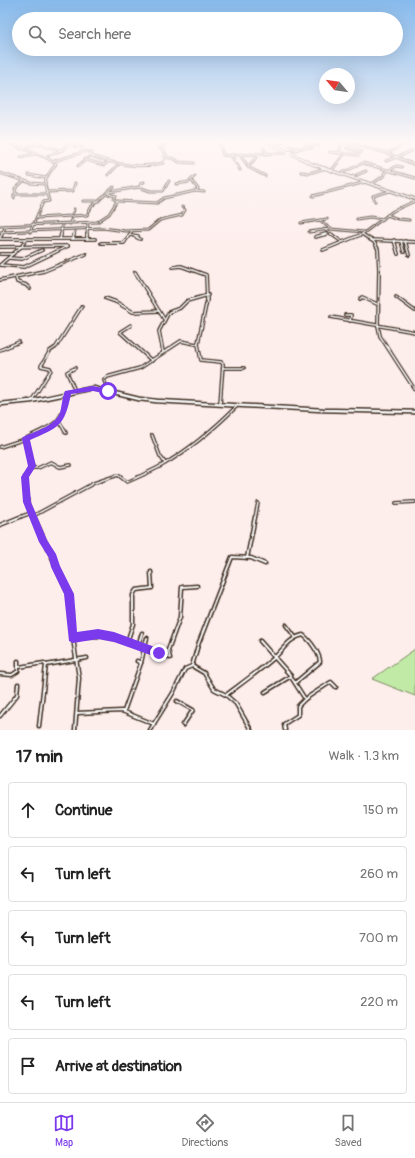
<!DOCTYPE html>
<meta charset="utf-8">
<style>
:root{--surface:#fff;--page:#f2f2f2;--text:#222;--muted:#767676;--line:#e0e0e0;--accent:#7c3aed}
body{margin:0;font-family:Pangolin,sans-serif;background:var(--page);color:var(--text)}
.compass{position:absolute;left:319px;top:68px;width:36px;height:36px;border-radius:50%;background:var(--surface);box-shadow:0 4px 16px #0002;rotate:299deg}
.stop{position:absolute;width:12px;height:12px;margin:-9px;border:3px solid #7c3aed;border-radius:50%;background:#fff}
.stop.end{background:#7c3aed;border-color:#fff;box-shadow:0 1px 4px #0008}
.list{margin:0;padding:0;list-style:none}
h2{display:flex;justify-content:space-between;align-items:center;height:52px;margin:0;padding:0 16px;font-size:17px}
h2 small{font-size:13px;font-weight:400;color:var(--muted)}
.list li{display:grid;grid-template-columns:26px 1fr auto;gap:12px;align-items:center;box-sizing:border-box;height:56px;margin:0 8px 8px;padding:0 8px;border:1px solid var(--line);border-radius:4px}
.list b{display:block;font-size:15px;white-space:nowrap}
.list em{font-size:13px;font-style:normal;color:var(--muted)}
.icon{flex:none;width:22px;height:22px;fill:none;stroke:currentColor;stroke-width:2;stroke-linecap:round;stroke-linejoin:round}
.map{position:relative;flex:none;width:415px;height:730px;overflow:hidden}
.search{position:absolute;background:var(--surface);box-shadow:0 4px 16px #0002;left:12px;right:12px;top:12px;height:44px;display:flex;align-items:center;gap:10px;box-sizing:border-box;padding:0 14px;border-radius:22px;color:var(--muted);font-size:15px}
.sheet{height:372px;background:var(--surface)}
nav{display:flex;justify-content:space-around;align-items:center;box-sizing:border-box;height:56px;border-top:1px solid var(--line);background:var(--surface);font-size:11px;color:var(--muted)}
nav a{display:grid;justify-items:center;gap:2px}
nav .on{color:var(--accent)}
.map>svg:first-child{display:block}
.green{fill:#c1eaa7;stroke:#7e8a62}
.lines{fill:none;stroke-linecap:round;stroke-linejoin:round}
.minor-far2-casing{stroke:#3b2a1e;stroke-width:3}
.minor-far1-casing{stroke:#3b2a1e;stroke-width:4}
.minor-casing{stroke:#3b2a1e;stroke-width:5}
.tertiary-casing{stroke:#3b2a1e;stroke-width:5.5}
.secondary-casing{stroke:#3b2a1e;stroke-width:3.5}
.minor-far2{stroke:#fff;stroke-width:1}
.minor-far1{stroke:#fff;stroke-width:1.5}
.minor{stroke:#fff;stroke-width:2}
.tertiary{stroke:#fff;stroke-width:2.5}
.secondary{stroke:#fff;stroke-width:1.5}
.route{fill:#7c3aed}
</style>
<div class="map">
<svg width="415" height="730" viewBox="0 0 415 730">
<rect width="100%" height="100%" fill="#fdeeec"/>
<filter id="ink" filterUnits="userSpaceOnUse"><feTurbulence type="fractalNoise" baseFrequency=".025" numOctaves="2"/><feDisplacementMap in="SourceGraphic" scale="8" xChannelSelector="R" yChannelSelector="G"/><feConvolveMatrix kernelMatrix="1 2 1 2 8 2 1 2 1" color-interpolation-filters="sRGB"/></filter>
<g filter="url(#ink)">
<path class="green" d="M 415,649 L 415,696 L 372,679 Z"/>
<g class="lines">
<g class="minor-far2-casing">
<g id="minor-far2">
<path d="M 7,142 L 47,158 L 56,164 C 43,180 43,181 49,201 L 43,202 L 30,232"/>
<path d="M 67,142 L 82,147"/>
<path d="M 168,142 L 166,145 L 158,147 L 165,152 L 166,157 L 175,159 L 179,162 L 194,163"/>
<path d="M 219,142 L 223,155 L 231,156"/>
<path d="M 342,142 L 339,153 L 358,155 L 361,152 L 347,148"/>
<path d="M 343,142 L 387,153 L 415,165"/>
<path d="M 400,142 L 405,144"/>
<path d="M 37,144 L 61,150"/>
<path d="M 357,145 L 361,142"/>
<path d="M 277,146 L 283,142"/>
<path d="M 290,146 L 298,149"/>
<path d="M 75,147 L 84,142"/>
<path d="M 305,147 L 312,148"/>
<path d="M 21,149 L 42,142"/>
<path d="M 264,149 L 266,154"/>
<path d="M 330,152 L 339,153"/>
<path d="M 388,153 L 409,142"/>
<path d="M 259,154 L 248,167 L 265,176"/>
<path d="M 240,155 L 248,166"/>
<path d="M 21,157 L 34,154"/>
<path d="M 45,157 L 64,149 L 64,147 L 71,143"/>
<path d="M 86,160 L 104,165 L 109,161"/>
<path d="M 54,161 L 86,151 L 92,153 L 91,156 C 115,164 138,169 163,163 L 166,154"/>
<path d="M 386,161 L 412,151"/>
<path d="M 78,166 L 91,155"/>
<path d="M 240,170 L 231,155 L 286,153 L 305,147 L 306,143 L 319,146"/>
<path d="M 332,170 L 344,154"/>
<path d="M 301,172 L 309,173 L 326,168"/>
<path d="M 0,173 L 31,183 L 44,184"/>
<path d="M 342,173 L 363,163 L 415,178"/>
<path d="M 29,175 L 46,178"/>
<path d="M 108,175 L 118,165"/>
<path d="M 195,176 L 191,180 L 198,189 L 196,191"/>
<path d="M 352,177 L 366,171"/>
<path d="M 176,184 L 189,182"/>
<path d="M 372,184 L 385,175 L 384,173 L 397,166 L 402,167"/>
<path d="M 140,187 L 141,183 L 144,182"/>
<path d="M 46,192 L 73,191 L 75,183"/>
<path d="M 16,194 L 15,189 L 24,181"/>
<path d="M 313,196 L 366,182"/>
<path d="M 14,198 L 14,195 L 16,194 L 47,194"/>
<path d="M 83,201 L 99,201"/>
<path d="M 117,201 L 157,203 L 164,198 L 195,191 L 204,192"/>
<path d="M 117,201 L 114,199 L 116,196 L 108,194 L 110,192 L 139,187 L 150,191 L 163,191 L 169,181"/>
<path d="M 375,201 L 373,196 L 390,191"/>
<path d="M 387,215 L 398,219 L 409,220"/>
<path d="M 37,218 L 72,216 L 74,209"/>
<path d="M 357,219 L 370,217 L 383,219"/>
<path d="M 320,220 L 329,228"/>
<path d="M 301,223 L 327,219"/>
<path d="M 70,224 L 72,216 L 87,215 L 92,206 L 114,187"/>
<path d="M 0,226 L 97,222 L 109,214 L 117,201"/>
<path d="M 324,229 L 333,235"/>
<path d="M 0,232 L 103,228 L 125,231 L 148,230 L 160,220 L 182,215 L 185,210 L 182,207"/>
<path d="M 309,232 L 330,229 L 364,232"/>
<path d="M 1,235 L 6,226"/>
<path d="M 61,235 L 62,225"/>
<path d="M 74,235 L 75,231"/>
<path d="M 87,235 L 88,223"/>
<path d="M 129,235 L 132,231"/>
<path d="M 130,235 L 133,235"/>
<path d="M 322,235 L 328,234"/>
<path d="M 361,235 L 393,211 L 415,201"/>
</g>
</g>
<g class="minor-far1-casing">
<g id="minor-far1">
<path d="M 331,234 L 342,242"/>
<path d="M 362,234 L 374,242 L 378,249 L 379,270 L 378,325 L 380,336 L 415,390"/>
<path d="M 130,235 L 138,236"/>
<path d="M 134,236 L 140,239"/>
<path d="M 315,237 L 326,234"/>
<path d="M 0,238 L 2,234"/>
<path d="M 0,239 L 95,239"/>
<path d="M 60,239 L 61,234"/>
<path d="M 73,239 L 74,234"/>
<path d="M 87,239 L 87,234"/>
<path d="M 371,240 L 415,242"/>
<path d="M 394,240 L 398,254"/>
<path d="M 401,241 L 404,252"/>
<path d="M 405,241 L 409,255"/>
<path d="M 101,243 L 124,243 L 130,234"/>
<path d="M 0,247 L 68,246"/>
<path d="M 323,250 L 360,235"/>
<path d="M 0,254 L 13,254"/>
<path d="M 9,258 L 22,259 L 42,250"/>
<path d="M 0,265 L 24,267 L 68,246"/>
<path d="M 0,265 L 22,246 L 26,239"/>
<path d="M 135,272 L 164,319"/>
<path d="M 16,278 L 17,282 L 26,285 L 30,289"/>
<path d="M 0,280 L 44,271 L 86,254"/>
<path d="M 396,297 L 415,311"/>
<path d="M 105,298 L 116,302 L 133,312 L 159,311"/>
<path d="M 360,299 L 362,297 L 377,304"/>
<path d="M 345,315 L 351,315 L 350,321"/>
<path d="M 331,317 L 415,332"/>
<path d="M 131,325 L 120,332 L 152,361"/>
<path d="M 198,344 L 201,360 L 221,362 L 223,364 L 220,404"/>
<path d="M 0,350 L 19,342"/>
<path d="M 163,352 L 159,331 L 169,312 L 180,308 L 187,301 L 208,295"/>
<path d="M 75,368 L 67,372 L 75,391"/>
<path d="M 223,368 L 244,368"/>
<path d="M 108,391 L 104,380 L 107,377 L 140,368 L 181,341 L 196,344 L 198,343 L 207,300 L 206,275 L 181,266 L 173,267"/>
<path d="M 32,400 L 51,370 L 50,368 L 41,366 L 50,351 L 56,347 L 82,306"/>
<path d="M 59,421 L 66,433"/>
<path d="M 152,435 L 160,456 L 165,463"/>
<path d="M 0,447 L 25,439"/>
<path d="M 32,468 L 38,468 L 51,462 L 60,467 L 71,465"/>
<path d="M 396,503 L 415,502"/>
<path d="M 33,516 L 94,483 L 118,475 L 127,482 C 138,477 150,472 161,466 C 189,450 215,428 237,406"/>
<path d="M 17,518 L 31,513"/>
<path d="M 34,518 L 28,505 L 25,477 L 32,466 L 25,439 C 51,424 61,429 67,394"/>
<path d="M 255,518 L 258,503"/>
</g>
</g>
<g class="minor-casing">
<g id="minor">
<path d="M 34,517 L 70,597 L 73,638 L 79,678 L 75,730"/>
<path d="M 0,525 L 20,517"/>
<path d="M 247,558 L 255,517"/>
<path d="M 286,625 L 295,637"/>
<path d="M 73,638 C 101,633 118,638 144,649 L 141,663"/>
<path d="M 147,638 L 144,649 L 168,657"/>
<path d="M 260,641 L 291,676 L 265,692"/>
<path d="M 127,642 L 133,624 L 133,595 L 136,590 L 152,588 L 151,572"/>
<path d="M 138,646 L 142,633"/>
<path d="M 170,658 L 168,650 L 180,617 L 182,587 L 197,586"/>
<path d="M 192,666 L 204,673 L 214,689 L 226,695 L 236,704 L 251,730"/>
<path d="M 19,667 L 44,663 L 46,665"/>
<path d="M 0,674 L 12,675 L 18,671 L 18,661"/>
<path d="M 291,677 L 305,699"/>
<path d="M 226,695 C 242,683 259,671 274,658 C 284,649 289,638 303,635 C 310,640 320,654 320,662 L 296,682"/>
<path d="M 177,701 L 193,710 L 183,725"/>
<path d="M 124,711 L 141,663 L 137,661"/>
<path d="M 77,713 L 122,711 L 154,724"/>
<path d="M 0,716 L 17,695 L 18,684"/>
<path d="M 39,726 L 46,665 L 87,658"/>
<path d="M 150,730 L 173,693 L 185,669 L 192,666 L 198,645 L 232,557 L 251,558 L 265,564"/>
<path d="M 285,730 L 284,724 L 298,715 L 298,706 L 305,699 L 331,682 L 336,687"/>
</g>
</g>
<g class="tertiary-casing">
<path id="tertiary" d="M 0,404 L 31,401 L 93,388 L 139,399 L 157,401 L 323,410 L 415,412"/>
</g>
<g class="secondary-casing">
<path id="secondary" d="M 269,142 L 312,164 L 415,199"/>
</g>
<use href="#minor-far2" class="minor-far2"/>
<use href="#minor-far1" class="minor-far1"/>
<use href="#minor" class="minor"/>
<use href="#tertiary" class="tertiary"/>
<use href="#secondary" class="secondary"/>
</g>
</g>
<linearGradient id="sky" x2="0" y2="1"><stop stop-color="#87baec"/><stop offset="0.58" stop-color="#fef7f6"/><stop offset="1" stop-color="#fef7f6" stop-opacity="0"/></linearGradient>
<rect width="415" height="245" fill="url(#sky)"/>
<path class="route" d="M 93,386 L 108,389 L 112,391 L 108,394 L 93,391 L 71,394 C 64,427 59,427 30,440 L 36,466 L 29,477 L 31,502 L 47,540 L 56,554 L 60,566 L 74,594 L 77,632 L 98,629 L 114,632 L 163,650 L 164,653 L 163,657 L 159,658 L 114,642 L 98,639 L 73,643 L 69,641 L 64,594 L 51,567 L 49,558 L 39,542 L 23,502 L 21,477 L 28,466 L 22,439 L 23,437 C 34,432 55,426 60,413 C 62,406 62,398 65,391 Z"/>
</svg>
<svg class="compass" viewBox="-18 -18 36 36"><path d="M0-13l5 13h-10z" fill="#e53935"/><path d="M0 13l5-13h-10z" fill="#767676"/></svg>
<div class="stop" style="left:108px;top:391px"></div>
<div class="stop end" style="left:159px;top:653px"></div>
<div class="search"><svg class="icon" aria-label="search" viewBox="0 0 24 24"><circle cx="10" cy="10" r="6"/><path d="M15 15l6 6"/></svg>Search here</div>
</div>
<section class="sheet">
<h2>17 min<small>Walk · 1.3 km</small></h2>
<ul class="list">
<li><svg class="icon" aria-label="ahead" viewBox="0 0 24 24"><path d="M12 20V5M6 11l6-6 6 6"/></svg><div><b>Continue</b></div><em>150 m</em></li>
<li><svg class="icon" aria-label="left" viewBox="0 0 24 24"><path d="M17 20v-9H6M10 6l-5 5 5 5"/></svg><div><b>Turn left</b></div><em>260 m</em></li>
<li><svg class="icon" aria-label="left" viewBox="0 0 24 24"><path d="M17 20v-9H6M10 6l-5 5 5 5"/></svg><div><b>Turn left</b></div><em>700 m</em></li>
<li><svg class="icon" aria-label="left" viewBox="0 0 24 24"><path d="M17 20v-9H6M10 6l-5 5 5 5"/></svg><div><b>Turn left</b></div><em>220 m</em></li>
<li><svg class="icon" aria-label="arrive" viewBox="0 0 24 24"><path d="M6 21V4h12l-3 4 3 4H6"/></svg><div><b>Arrive at destination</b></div></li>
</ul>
</section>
<nav>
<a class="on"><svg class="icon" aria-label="map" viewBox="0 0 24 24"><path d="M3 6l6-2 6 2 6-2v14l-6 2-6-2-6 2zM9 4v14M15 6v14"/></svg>Map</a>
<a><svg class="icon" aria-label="directions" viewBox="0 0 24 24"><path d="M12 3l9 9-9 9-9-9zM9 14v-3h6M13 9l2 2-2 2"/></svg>Directions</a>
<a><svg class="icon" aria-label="saved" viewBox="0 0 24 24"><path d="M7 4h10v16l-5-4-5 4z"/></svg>Saved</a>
</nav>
